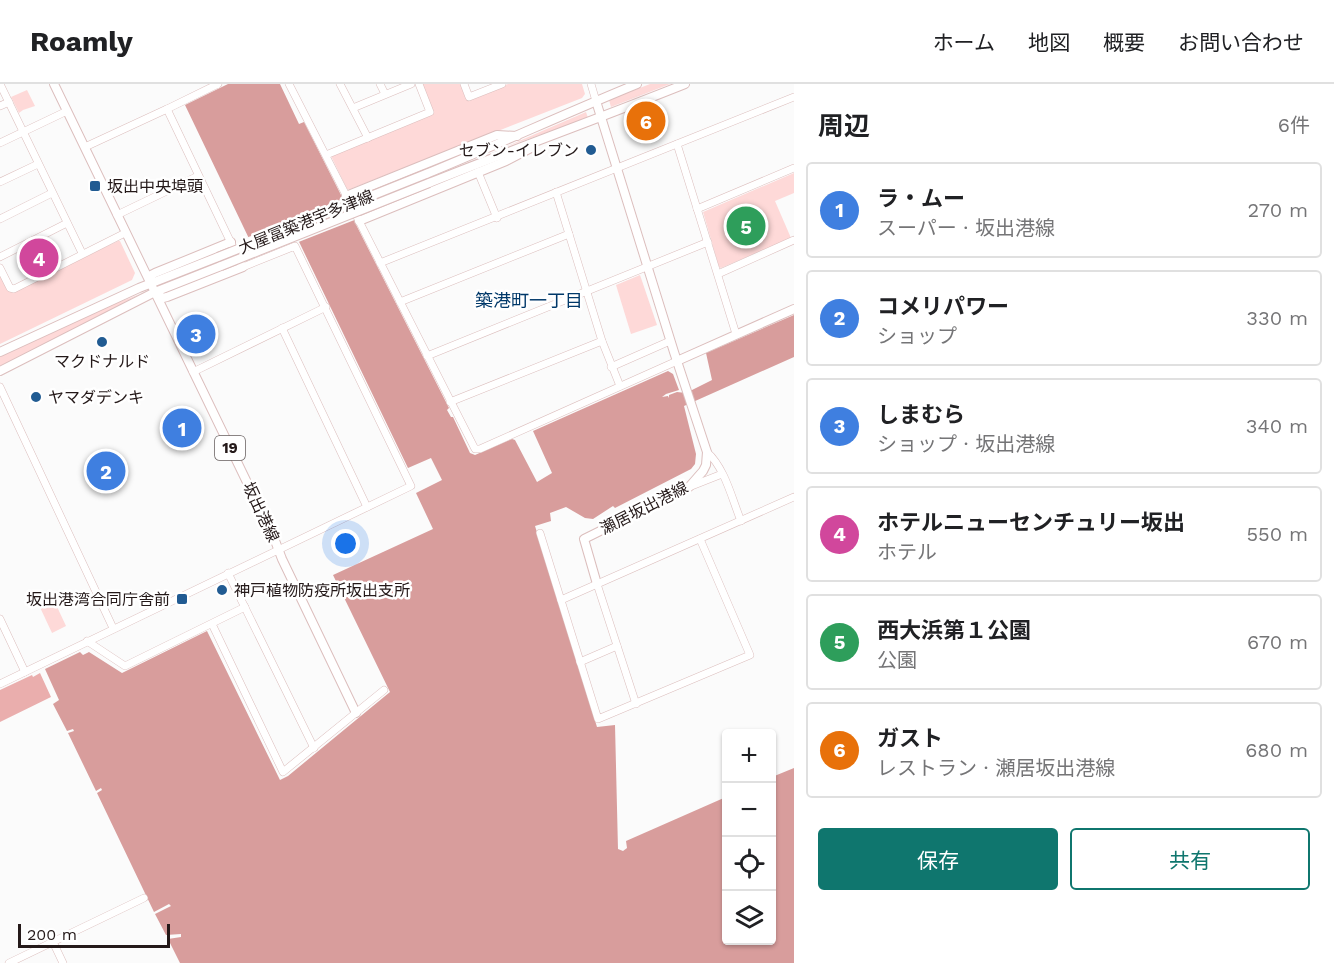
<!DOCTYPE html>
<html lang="ja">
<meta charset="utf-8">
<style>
:root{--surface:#fff;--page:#f2f2f2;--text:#202124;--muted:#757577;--line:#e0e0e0;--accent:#0f766e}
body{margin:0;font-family:"Work Sans","Noto Sans JP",sans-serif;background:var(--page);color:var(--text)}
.controls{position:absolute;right:18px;bottom:18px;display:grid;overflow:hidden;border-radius:6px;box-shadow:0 2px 4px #0004}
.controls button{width:54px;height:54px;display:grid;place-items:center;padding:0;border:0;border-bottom:2px solid var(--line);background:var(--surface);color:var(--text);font:30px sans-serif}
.scale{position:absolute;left:18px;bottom:15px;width:152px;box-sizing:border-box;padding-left:6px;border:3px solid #241919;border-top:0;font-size:16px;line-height:21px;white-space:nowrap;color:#241919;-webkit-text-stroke:4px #fff;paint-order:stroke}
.you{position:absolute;left:346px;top:460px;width:21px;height:21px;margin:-15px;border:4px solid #fff;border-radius:50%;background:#1a73e8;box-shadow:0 0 0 9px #1a73e833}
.badge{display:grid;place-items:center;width:39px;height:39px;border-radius:50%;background:var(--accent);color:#fff;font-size:20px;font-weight:700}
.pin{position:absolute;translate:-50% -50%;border:3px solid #fff;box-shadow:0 2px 6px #0006}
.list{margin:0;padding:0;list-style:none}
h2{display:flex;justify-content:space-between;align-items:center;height:78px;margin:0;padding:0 24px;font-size:26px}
h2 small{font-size:20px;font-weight:400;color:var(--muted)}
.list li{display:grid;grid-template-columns:39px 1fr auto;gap:18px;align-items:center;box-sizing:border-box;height:96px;margin:0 12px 12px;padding:0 12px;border:2px solid var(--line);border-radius:6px}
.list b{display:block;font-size:22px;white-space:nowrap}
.list p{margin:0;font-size:20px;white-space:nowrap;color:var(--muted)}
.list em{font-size:20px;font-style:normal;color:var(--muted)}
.actions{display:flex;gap:12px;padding:18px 24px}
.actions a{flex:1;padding:14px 0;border:2px solid var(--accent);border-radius:6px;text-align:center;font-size:21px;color:var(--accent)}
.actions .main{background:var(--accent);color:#fff}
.icon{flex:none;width:33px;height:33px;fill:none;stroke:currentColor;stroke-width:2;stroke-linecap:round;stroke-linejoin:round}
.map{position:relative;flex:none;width:794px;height:879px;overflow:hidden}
header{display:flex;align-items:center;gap:36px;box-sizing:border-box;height:84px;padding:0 30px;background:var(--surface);border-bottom:2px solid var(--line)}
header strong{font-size:28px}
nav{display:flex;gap:33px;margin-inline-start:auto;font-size:21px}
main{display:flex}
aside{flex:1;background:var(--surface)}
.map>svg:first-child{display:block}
.green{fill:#fed9d8}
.forest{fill:#eaaead}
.water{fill:#d89d9c}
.pier{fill:#fbfbfb}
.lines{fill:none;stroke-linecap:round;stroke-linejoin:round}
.minor-casing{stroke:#dcbebd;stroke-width:8}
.major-casing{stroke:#dcbebd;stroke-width:10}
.minor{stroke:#fff;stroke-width:7}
.major{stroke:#fff;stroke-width:8}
.major-bridge-casing{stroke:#dcbebd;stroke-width:10;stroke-linecap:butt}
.major-bridge{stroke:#fff;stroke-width:8}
.poi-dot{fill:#215b92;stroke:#fff;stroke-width:2}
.labels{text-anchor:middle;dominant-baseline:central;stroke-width:5;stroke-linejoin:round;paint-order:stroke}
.shield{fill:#fff;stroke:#665e5e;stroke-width:1.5}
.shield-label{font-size:15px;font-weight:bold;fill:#241919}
.poi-label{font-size:16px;fill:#241919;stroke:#fff;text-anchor:start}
.street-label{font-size:16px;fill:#241919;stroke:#fff}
.neighbourhood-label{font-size:18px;fill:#003869;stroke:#fff}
</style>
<header>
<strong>Roamly</strong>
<nav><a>ホーム</a><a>地図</a><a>概要</a><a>お問い合わせ</a></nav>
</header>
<main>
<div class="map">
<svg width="794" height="879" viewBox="0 0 794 879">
<rect width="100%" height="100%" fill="#fbfbfb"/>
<g class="green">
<path d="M 422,0 L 461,0 L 468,16 L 508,0 L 582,0 L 585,10 L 582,14 L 350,105 L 347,105 L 331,72 L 433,30 Z"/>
<path d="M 650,0 L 670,0 L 611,23 L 609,16 Z"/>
<path d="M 27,6 L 35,22 L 23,26 L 19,29 L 11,13 Z"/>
<path d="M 586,28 L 588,34 L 505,63 Z"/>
<path d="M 794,89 L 794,109 L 775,117 L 791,154 L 721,184 L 719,183 L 703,128 Z"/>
<path d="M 118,157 L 120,157 L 135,189 L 132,196 L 0,260 L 0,187 L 11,208 Z"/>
<path d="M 640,191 L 657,241 L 631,250 L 616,201 Z"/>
<path d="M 140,210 L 68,249 L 0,282 L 0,271 L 89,230 Z"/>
<path d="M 52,512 L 66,542 L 52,549 L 38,519 Z"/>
</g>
<path class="forest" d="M 40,589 L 51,613 L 0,638 L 0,606 L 32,591 L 33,593 Z"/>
<path class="water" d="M 228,0 L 280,0 L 299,40 L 304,38 L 449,324 L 447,326 L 451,333 L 453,333 L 470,369 L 475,371 L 512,355 L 515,356 L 537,398 L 552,389 L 533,347 L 668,287 L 673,290 L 679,306 L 666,310 L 662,313 L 668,312 L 669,314 L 669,311 L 677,308 L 686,309 L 712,296 L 706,269 L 794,231 L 794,273 L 684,322 L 696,370 L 695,380 L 691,385 L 615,424 L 613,422 L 593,435 L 585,434 L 566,423 L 550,429 L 551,437 L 535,442 L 597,643 L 615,641 L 618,765 L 623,767 L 627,764 L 626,757 L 726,713 L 726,856 L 772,856 L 772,693 L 794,684 L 794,879 L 180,879 L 168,855 L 181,853 L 181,850 L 166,851 L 155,830 L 171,822 L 169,820 L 154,828 L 97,709 L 102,706 L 101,704 L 96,707 L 68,649 L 74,647 L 73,645 L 67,647 L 53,620 L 59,616 L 45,585 L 80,568 L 83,571 L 89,568 L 122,589 L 207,547 L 280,696 L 288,692 L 390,608 L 333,491 L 433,445 L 416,409 L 442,396 L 431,374 L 408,384 L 289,137 L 254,165 L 185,21 Z"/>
<path class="pier" d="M 346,114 L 357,135 L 296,159 L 287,141 L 281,143 L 286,153 L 252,167 L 246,154 Z"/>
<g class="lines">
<g class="minor-casing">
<g id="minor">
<path d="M 0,0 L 82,169"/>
<path d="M 289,0 L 348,115"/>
<path d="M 340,0 L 368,54"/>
<path d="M 380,0 L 385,10"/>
<path d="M 464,0 L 469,13 L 502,0"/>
<path d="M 591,0 L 596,17"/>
<path d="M 0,22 L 9,18"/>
<path d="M 353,24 L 411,0"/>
<path d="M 167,25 L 218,0"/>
<path d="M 0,59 L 67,27"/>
<path d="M 677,60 L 736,250"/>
<path d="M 85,63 L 167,25 L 232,161"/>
<path d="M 326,71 L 430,28 L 419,0"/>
<path d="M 478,88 L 497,134"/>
<path d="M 0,98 L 38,80"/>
<path d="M 556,108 L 602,257 L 620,302"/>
<path d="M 697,125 L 794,84"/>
<path d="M 117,131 L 198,92"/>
<path d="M 357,133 L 475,365 L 480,365 L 677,277"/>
<path d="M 0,135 L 52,109"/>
<path d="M 0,173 L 67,139"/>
<path d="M 380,179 L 794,13"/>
<path d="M 0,184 L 10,204 L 14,205 L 125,149"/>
<path d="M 718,190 L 794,156"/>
<path d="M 400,218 L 569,150"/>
<path d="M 282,244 L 367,423"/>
<path d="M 427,272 L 708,158"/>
<path d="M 611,283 L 670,257"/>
<path d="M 193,288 L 326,223"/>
<path d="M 0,303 L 113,544"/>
<path d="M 450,318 L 602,257"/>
<path d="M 707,368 C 725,384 732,415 741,437"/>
<path d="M 689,403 L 722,390"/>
<path d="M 540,449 L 598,635 L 750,571 L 700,455"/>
<path d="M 228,489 L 314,664"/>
<path d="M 597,500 L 636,620"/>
<path d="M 561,516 L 794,413"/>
<path d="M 0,535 L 25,588"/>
<path d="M 212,540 L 283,688 L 384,606"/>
<path d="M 87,557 L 125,582 L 245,523"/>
<path d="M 580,578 L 617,562"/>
<path d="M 0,600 L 411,402 L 295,162 L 243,183 L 241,179"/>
<path d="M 53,858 L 63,879"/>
<path d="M 9,879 L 144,814"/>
</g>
</g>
<g class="major-casing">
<g id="major">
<path d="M 54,0 L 274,454 L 282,475 L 356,629"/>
<path d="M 596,17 L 674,268 L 707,368 L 706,381 L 703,387 L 689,403 L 584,455 L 597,500"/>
<path d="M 426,90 C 497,61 566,29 637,0"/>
<path d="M 429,99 C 514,65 600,34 685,0"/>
<path d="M 346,112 L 497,51 L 517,52"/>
<path d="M 359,137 L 506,77 L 531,64"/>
<path d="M 151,199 L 151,191 L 155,189 L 231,158"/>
<path d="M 156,209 L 163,214 L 167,213 L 243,183"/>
<path d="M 0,268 L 139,204 L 218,173"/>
<path d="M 677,277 L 794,225"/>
<path d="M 0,287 L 155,208 L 221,182"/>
</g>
</g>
<use href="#minor" class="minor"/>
<use href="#major" class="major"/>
<g class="major-bridge-casing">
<g id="major-bridge">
<path d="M 218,173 L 426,90"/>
<path d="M 221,182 L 429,99"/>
</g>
</g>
<use href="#major-bridge" class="major-bridge"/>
</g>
<g class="poi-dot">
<circle cx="591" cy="66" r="6"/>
<rect x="89" y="96" width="12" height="12" rx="3"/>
<circle cx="102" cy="258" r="6"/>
<circle cx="36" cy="313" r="6"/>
<circle cx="222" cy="506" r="6"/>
<rect x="176" y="509" width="12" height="12" rx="3"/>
</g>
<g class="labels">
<rect class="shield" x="215" y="352" width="30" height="24" rx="4.5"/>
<g class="shield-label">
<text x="230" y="364">19</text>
</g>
<g class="poi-label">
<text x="579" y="66" text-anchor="end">セブン-イレブン</text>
<text x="107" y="102">坂出中央埠頭</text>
<text x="102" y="277" text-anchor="middle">マクドナルド</text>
<text x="48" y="313">ヤマダデンキ</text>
<text x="234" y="506">神戸植物防疫所坂出支所</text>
<text x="170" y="515" text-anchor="end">坂出港湾合同庁舎前</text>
</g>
<g class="street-label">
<text transform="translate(306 138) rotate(-22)">大屋冨築港宇多津線</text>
<text transform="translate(644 424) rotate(-27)">瀬居坂出港線</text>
<text transform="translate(261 428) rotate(65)">坂出港線</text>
</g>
<g class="neighbourhood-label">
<text x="529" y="216">築港町一丁目</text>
</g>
</g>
</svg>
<div class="controls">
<button>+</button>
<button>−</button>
<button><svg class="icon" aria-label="locate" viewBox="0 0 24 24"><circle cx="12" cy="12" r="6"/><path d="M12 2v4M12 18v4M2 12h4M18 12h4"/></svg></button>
<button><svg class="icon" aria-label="layers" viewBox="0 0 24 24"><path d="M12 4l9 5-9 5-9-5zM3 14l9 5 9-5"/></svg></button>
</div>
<div class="scale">200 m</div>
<div class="you"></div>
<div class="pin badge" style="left:182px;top:344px;background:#3f7fe0">1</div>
<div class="pin badge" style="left:106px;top:387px;background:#3f7fe0">2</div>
<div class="pin badge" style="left:196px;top:250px;background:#3f7fe0">3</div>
<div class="pin badge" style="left:39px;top:174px;background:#d1479c">4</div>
<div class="pin badge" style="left:746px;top:142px;background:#2e9e5b">5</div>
<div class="pin badge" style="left:646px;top:37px;background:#e8710a">6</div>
</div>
<aside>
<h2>周辺<small>6件</small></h2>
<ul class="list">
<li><span class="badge" style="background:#3f7fe0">1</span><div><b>ラ・ムー</b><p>スーパー · 坂出港線</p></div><em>270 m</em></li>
<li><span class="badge" style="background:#3f7fe0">2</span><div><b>コメリパワー</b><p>ショップ</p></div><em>330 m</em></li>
<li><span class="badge" style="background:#3f7fe0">3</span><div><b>しまむら</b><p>ショップ · 坂出港線</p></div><em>340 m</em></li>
<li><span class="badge" style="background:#d1479c">4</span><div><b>ホテルニューセンチュリー坂出</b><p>ホテル</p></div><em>550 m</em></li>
<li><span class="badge" style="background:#2e9e5b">5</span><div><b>西大浜第１公園</b><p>公園</p></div><em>670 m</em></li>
<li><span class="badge" style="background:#e8710a">6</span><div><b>ガスト</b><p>レストラン · 瀬居坂出港線</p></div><em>680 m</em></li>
</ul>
<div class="actions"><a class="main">保存</a><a>共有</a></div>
</aside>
</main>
